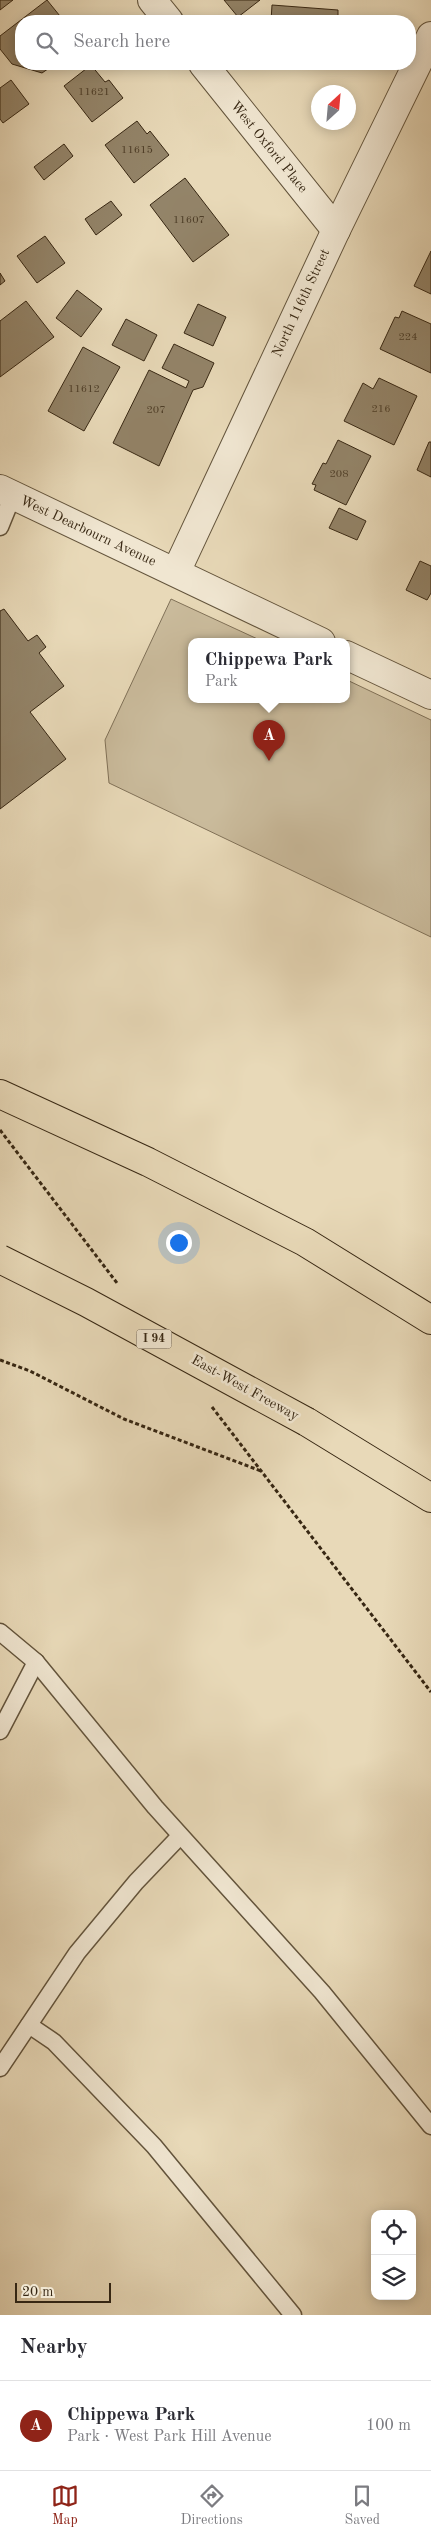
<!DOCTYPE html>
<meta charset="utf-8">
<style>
:root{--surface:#fff;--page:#f7f7f7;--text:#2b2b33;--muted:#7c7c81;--line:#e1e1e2;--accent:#8f2418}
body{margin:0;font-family:"Old Standard TT",serif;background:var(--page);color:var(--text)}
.controls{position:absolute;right:15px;bottom:15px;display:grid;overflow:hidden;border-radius:10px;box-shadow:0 2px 12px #0003}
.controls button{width:45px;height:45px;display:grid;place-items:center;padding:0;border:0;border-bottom:1px solid var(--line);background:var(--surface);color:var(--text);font:25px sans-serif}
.compass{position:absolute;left:311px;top:85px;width:45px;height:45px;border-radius:50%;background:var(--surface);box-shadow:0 2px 12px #0003;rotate:26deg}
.scale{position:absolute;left:15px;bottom:12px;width:96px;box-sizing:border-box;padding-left:5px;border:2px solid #372713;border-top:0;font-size:14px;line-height:18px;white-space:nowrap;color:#372713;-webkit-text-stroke:4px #f0e6d1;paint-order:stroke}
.you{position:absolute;left:178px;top:1242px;width:18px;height:18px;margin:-12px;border:4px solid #fff;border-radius:50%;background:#1a73e8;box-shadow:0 0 0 8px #1a73e833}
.badge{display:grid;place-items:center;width:32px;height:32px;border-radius:50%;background:var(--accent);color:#fff;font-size:16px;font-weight:700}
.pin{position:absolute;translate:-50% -41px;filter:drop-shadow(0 1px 2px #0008)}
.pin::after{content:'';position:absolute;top:26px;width:18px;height:15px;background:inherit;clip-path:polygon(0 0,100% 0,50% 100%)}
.popup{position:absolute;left:188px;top:638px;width:162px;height:65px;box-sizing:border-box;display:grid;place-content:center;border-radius:10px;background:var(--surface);filter:drop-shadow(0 1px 4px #0005);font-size:16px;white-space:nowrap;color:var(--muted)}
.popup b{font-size:19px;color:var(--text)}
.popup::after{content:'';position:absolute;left:50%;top:100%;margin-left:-10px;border:10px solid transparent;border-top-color:var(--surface)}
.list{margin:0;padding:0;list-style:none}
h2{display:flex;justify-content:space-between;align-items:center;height:65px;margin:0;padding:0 20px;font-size:21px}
h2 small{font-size:16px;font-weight:400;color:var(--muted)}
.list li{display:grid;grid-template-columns:32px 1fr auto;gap:15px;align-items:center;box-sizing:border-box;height:90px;padding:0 20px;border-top:1px solid var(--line)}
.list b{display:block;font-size:19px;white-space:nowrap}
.list p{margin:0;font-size:16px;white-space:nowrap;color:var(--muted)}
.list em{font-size:16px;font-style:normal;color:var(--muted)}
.icon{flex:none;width:28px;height:28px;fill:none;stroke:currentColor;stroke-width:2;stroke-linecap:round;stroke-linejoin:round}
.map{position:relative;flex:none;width:431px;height:2315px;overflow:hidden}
.search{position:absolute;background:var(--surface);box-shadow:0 2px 12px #0003;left:15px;right:15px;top:15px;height:55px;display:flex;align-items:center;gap:12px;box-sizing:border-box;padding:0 18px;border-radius:20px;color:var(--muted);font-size:19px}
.sheet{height:155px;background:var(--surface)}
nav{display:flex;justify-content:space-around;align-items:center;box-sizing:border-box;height:70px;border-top:1px solid var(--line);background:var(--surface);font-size:14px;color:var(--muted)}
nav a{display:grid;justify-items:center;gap:2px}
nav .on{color:var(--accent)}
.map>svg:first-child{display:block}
.green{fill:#cabb9c;stroke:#807158}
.building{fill:#938469;stroke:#372713}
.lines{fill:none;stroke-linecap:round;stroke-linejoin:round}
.service-casing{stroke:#63543c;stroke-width:19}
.minor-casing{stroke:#63543c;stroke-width:30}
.motorway-casing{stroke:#372713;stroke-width:30}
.path{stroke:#372713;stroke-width:3;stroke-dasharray:4 2.5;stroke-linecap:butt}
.service{stroke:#f0e6d1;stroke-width:16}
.minor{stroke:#f0e6d1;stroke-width:28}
.motorway{stroke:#e8d9b8;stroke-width:28}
.motorway-bridge-casing{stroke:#372713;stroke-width:30;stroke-linecap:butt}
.motorway-bridge{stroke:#e8d9b8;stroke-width:28}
.labels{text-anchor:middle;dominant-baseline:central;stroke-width:5;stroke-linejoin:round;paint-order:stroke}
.number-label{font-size:11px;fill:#4e3e28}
.shield{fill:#f0e6d1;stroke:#6e604c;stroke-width:1}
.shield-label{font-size:12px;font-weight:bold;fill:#372713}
.street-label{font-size:14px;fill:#372713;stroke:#f0e6d1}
</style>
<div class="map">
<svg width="431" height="2315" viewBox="0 0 431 2315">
<rect width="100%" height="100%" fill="#e8d9b8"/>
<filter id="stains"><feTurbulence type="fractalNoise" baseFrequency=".004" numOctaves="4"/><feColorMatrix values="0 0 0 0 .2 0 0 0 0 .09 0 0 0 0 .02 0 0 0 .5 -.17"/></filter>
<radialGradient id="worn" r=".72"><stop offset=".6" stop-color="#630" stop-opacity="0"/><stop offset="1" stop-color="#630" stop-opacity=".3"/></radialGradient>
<path class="green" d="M 171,599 L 264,642 L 192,642 L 192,700 L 346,700 L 347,680 L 431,720 L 431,937 L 109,783 L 105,740 Z"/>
<g class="building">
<path d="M 0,0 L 13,0 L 0,10 Z"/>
<path d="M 47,0 L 64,21 L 21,21 L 21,64 L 55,64 L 42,73 L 12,64 L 0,49 L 0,36 Z"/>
<path d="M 224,0 L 260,0 L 238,17 Z"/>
<path d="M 272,5 L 338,10 L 338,21 L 271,21 Z"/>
<path d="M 91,65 L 105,82 L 109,80 L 123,98 L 92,122 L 64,86 Z"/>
<path d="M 11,80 L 29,104 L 3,123 L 0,119 L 0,88 Z"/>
<path d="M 137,121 L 147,134 L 150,131 L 169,155 L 134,183 L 105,145 Z"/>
<path d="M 64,144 L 73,156 L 44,180 L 34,167 Z"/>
<path d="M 185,178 L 229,235 L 193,262 L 150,205 Z"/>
<path d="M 111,201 L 122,215 L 96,235 L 85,219 Z"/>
<path d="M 45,236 L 65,263 L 37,283 L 17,256 Z"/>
<path d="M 431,251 L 431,294 L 414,286 Z"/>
<path d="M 0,273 L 5,281 L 0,285 Z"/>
<path d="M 77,290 L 102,309 L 81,337 L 56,318 Z"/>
<path d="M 26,301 L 54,337 L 0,377 L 0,321 Z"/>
<path d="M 198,304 L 226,317 L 213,346 L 184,333 Z"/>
<path d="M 402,311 L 431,324 L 431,373 L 380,349 L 395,317 L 399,318 Z"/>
<path d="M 126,319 L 157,335 L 144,361 L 112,345 Z"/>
<path d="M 174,344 L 214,363 L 203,387 L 193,390 L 159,466 L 113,443 L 149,370 L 186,388 L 189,381 L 162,368 Z"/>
<path d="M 83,347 L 120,367 L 84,431 L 48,411 Z"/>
<path d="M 379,378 L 417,396 L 394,445 L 344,421 L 363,383 L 373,389 Z"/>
<path d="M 338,440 L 371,456 L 346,505 L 314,490 L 316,485 L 312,484 L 323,463 L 326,464 Z"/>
<path d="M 429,442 L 431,442 L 431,477 L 417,470 Z"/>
<path d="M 339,508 L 366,521 L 357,540 L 329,528 Z"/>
<path d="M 420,561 L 431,566 L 431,593 L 427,600 L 406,590 Z"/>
<path d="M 4,609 L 28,641 L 37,635 L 46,647 L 39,653 L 64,686 L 30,712 L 66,759 L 0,809 L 0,611 Z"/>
</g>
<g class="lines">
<g class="service-casing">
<g id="service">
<path d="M 0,527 L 13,495"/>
<path d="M 0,1632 L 36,1662 L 155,1807 L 322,1992 L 431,2126"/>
<path d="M 0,1731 L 36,1662"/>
<path d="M 29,2025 L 54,2042 L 154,2146 L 293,2315"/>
<path d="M 0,2068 L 77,1953 L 136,1882 L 180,1836"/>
</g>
</g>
<g class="minor-casing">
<g id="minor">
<path d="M 152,0 L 169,21"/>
<path d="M 203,64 L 336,230"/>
<path d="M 0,489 L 321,642"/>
<path d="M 176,572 L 336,230 L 431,36"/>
<path d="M 346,655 L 431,695"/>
</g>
</g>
<g class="motorway-casing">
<g id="motorway">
<path d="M 0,1094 L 148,1162 L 305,1242 L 431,1320"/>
<path d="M 307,1422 L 431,1498"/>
</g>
</g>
<g class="path">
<path d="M 0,1130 L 117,1283"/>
<path d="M 0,1360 L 30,1371 L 124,1419 L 261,1471"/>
<path d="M 212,1407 L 431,1692"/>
</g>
<use href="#service" class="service"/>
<use href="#minor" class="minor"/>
<use href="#motorway" class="motorway"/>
<g class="motorway-bridge-casing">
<path id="motorway-bridge" d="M 0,1259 L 86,1302 L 307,1422"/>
</g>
<use href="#motorway-bridge" class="motorway-bridge"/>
</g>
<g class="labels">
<g class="number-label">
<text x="94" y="92">11621</text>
<text x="137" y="150">11615</text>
<text x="189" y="220">11607</text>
<text x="408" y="337">224</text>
<text x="84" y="389">11612</text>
<text x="381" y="409">216</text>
<text x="156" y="410">207</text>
<text x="339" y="474">208</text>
</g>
<rect class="shield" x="136.5" y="1329.5" width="35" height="19" rx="4"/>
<g class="shield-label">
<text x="154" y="1339">I 94</text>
</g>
<g class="street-label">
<text transform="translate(269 147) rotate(51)">West Oxford Place</text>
<text transform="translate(301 303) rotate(-65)">North 116th Street</text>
<text transform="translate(88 531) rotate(25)">West Dearbourn Avenue</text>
<text transform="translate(245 1388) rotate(29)">East-West Freeway</text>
</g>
</g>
<rect width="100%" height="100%" filter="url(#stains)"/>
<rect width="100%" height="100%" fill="url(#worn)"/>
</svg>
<div class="controls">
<button><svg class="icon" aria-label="locate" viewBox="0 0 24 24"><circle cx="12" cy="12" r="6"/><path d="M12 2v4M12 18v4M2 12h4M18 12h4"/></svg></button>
<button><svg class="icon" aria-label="layers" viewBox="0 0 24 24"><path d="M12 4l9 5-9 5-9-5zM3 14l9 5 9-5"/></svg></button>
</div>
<svg class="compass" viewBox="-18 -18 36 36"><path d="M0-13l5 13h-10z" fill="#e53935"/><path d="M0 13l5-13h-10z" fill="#7c7c81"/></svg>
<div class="scale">20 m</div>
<div class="you"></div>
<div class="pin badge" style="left:269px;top:761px">A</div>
<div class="popup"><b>Chippewa Park</b>Park</div>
<div class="search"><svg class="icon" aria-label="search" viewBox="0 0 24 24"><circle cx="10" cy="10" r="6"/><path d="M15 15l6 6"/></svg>Search here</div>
</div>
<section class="sheet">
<h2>Nearby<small></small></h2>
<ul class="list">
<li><span class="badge">A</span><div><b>Chippewa Park</b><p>Park · West Park Hill Avenue</p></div><em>100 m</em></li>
</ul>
</section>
<nav>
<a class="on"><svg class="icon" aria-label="map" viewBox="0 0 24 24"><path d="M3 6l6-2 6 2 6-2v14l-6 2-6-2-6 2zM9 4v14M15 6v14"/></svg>Map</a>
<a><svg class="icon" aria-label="directions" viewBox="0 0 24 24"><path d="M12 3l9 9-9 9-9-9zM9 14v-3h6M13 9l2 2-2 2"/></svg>Directions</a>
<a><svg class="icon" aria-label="saved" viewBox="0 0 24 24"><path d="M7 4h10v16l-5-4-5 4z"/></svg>Saved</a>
</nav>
